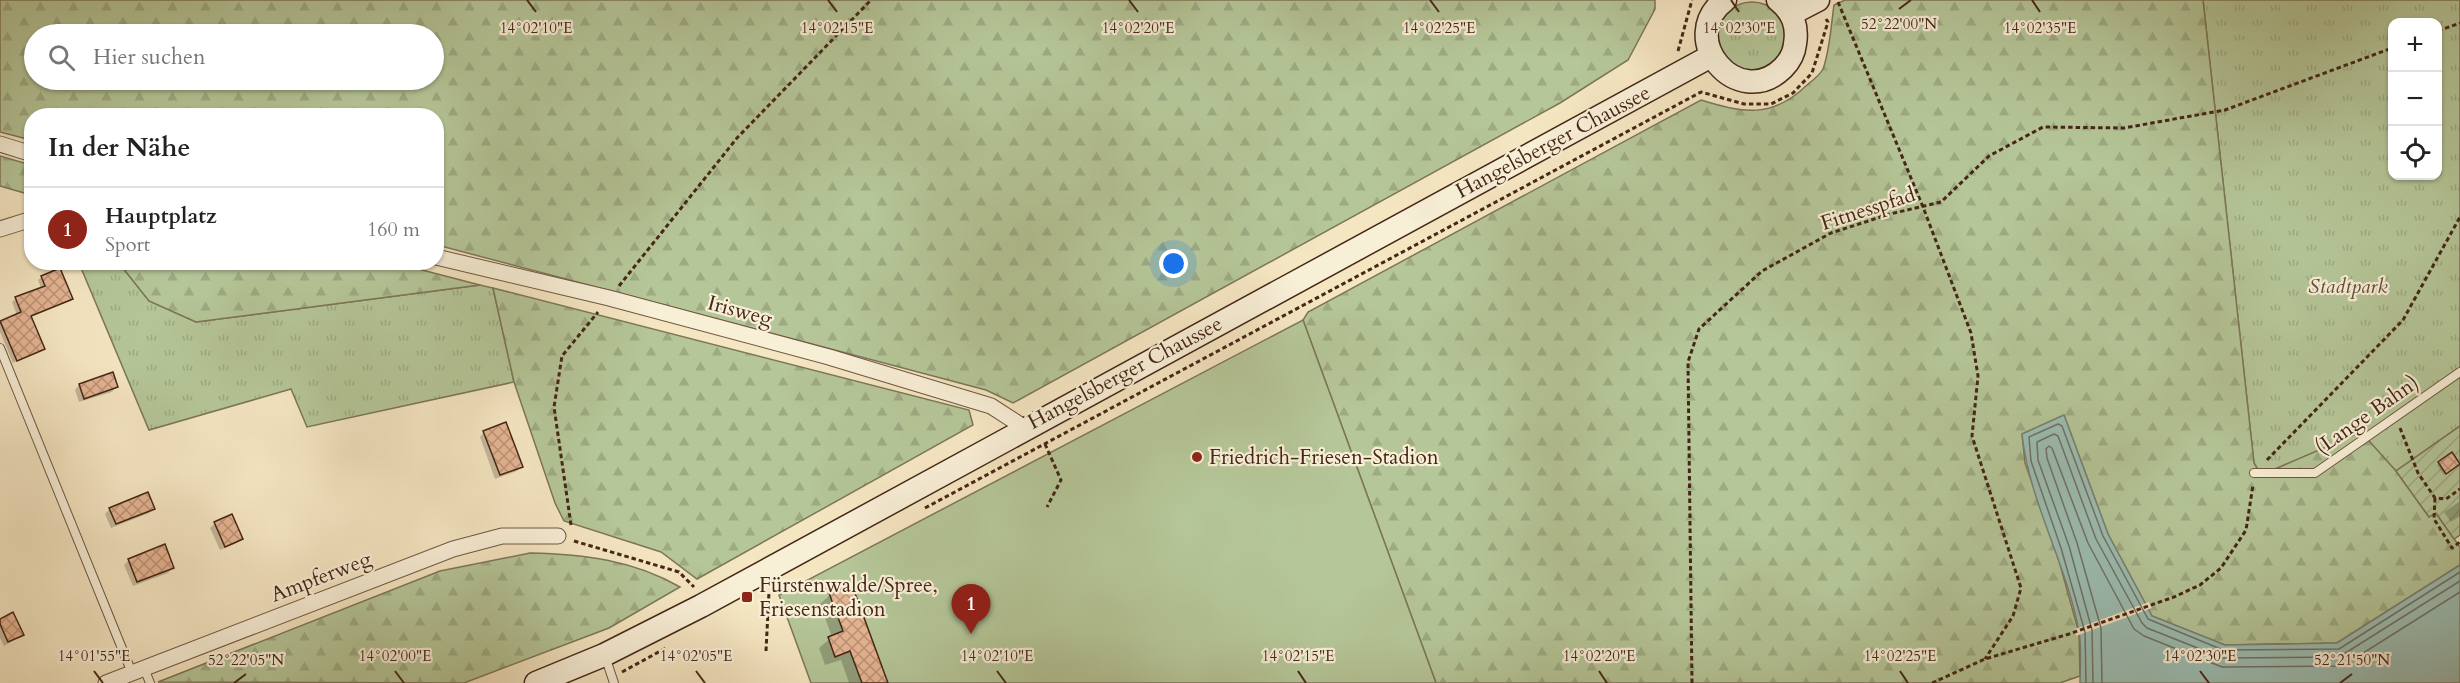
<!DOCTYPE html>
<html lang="de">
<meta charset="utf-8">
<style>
:root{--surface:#fff;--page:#f2f2f2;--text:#222;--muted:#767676;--line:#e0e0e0;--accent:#8f2418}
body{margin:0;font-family:Cardo,serif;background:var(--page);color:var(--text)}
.controls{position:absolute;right:18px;top:18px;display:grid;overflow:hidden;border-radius:12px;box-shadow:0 2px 4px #0004}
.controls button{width:54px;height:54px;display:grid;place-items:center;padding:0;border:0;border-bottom:2px solid var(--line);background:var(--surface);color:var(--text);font:30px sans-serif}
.you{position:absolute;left:1174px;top:264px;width:21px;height:21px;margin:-15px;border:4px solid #fff;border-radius:50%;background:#1a73e8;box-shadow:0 0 0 9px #1a73e833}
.badge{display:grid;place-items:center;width:39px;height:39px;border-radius:50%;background:var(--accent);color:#fff;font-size:20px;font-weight:700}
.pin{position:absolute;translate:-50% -50px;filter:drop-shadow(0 2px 3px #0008)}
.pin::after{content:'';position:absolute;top:32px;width:21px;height:18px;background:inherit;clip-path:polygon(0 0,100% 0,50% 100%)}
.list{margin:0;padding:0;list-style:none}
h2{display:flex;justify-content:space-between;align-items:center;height:78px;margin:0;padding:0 24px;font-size:26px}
h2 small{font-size:20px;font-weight:400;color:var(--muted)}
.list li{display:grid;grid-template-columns:39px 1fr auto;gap:18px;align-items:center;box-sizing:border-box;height:84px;padding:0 24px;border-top:2px solid var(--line)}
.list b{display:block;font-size:22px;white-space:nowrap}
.list p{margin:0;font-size:20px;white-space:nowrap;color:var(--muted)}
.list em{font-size:20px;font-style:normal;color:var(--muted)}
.icon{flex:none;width:33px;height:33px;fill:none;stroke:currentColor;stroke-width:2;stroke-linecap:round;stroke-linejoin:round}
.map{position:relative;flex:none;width:2460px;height:683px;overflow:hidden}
.search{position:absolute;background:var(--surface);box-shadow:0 2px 4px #0004;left:24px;top:24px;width:420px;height:66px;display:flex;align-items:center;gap:15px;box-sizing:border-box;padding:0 21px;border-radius:33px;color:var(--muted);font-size:22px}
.panel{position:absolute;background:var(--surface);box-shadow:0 2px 4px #0004;left:24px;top:108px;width:420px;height:162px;border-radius:24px}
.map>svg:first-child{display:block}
.grass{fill:url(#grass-tufts);stroke:#7d7658;stroke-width:1.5;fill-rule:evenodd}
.forest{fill:url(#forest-firs);stroke:#7d7658;stroke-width:1.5;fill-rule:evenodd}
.garden{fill:url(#garden-furrows);stroke:#7d7658;stroke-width:1.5}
.pitch{fill:#b5c698;stroke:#7d7658;stroke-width:1.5}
.water{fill:#9cbfb5;stroke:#798276;stroke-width:1.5}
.pier{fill:#f5e6c2}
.shadow{fill:#0003}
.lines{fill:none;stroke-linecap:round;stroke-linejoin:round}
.shore{stroke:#707266;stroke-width:1.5}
.building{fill:url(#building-cross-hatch);stroke:#452617;stroke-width:1.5}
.service-casing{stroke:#715642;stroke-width:10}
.minor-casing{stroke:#715642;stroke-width:17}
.secondary-casing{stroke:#452617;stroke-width:25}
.path{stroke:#452617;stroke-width:3;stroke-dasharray:4.5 3;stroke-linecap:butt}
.service{stroke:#f8efd7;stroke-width:8}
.minor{stroke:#f8efd7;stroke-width:15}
.secondary{stroke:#f8efd7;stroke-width:22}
.ticks{fill:none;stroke:#452617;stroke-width:2}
.poi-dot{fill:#8f2418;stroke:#f8efd7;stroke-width:2}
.labels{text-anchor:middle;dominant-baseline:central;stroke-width:4.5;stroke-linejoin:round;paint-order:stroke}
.street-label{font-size:21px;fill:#452617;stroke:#f8efd7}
.park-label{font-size:21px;font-style:italic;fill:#614e37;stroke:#f8efd7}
.poi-label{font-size:21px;fill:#452617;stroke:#f8efd7;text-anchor:start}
.ticks-label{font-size:15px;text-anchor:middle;fill:#452617;stroke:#f8efd7;stroke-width:4.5;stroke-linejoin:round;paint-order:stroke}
</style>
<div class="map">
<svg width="2460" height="683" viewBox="0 0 2460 683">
<defs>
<pattern id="grass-tufts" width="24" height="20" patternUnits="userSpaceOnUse" patternTransform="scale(1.5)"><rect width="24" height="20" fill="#b5c698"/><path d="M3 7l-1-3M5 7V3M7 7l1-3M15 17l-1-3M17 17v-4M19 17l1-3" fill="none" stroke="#9daa82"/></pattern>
<pattern id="forest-firs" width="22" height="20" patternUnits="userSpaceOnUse" patternTransform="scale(1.5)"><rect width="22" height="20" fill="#b5c698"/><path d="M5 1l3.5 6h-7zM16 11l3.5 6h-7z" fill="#9daa82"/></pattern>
<pattern id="garden-furrows" width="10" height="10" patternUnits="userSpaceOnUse" patternTransform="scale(1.5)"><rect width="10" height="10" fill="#b5c698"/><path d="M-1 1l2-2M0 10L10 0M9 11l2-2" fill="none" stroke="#9daa82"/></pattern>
<pattern id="building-cross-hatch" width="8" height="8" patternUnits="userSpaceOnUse" patternTransform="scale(1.5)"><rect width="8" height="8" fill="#e5b492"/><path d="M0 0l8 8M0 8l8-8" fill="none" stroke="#bb9276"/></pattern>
</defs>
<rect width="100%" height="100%" fill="#f5e6c2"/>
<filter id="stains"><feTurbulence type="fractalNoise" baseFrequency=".00333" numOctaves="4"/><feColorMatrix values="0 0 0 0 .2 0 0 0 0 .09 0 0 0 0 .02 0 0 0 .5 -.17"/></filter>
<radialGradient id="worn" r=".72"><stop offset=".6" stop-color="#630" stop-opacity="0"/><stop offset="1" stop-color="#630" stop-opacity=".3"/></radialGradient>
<g class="grass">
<path d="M 2203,0 L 2460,0 L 2460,426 L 2396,471 L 2360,433 L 2261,475 L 2254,463 ZM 2392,22 L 2438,22 L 2438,176 L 2392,176 Z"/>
<circle cx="1752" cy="36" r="34"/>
<path d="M 79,263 L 119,263 L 149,301 L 196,322 L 480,285 L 493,288 L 514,382 L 307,427 L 291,389 L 149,430 Z"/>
</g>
<g class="forest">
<path d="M 0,0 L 1655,0 L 1655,9 L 1628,60 L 1560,103 L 1013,403 L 986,390 L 437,245 L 436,116 L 32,116 L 31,140 L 0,132 ZM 34,34 L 434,34 L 434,80 L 34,80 Z"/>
<path d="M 1845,0 L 2203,0 L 2254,463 L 2261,475 L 2361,432 L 2396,471 L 2429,517 L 2435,512 L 2460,547 L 2460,565 L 2337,643 L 2225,645 L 2152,616 L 2108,534 L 2064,415 L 2022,434 L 2025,463 L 2056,550 L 2079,633 L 2080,676 L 2060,683 L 1436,683 L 1303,320 L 1308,312 L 1701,100 C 1743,113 1772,119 1807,85 C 1812,81 1820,75 1823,69 C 1830,50 1831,25 1834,5 Z"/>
<path d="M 0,156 L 31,165 L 31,195 L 0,186 Z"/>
<path d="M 119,263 L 395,263 L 480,285 L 196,322 L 149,301 Z"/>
<path d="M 493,288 L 969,410 L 973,425 L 697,579 L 661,552 L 564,521 L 555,503 L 514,382 Z"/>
<path d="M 530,553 C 583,554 633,560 680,587 L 609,628 L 464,683 L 158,682 L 440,571 Z"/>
</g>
<path class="garden" d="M 2460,426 L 2460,535 L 2454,539 L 2436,513 L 2429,517 L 2396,471 Z"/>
<path class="pitch" d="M 1303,320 L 1436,683 L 811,683 L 779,595 Z"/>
<path class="water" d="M 2064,415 L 2108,534 L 2152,616 L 2225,645 L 2337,643 L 2460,565 L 2460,683 L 2080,683 C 2080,667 2082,648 2079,632 C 2067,564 2029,502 2022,434 Z"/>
<path class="pier" d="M 2149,602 L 2152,608 L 2076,636 L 2075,629 Z"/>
<g class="shadow">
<path d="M 42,277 L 71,298 L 30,317 L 43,348 L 13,363 L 0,332 L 0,323 L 17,315 L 12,302 L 16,299 L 41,288 L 38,280 Z"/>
<path d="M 79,385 L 116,387 L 112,392 L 79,402 L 75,390 Z"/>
<path d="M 484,432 L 521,466 L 517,471 L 495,479 L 480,437 Z"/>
<path d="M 2451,455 L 2456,466 L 2444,475 L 2437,465 Z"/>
<path d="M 2459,502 L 2460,516 L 2451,522 L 2444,512 Z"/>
<path d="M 153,508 L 149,513 L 111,528 L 105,514 L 110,509 Z"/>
<path d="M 215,523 L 241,538 L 237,543 L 220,550 L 210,528 Z"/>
<path d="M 129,560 L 172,568 L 168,573 L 133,586 L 124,565 Z"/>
<path d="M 830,595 L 886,683 L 849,683 L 841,660 L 825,665 L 819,648 L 832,637 L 820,604 Z"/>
<path d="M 0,620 L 22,635 L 4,646 L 0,638 Z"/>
</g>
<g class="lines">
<g class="shore">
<path d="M 2086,683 L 2085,632 L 2061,548 L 2031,461 L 2029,437 L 2058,424 L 2062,426 L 2103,536 L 2148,619 L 2223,650 L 2339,649 L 2460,572"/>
<path d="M 2093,683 L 2092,630 L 2069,546 L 2038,460 L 2037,442 L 2054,434 L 2058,436 L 2096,539 L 2142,623 L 2147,628 L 2223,658 L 2339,657 L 2460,581"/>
<path d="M 2102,683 L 2101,628 L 2077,543 L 2047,458 L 2046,449 L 2049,446 L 2052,448 L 2088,543 L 2134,629 L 2144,636 L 2222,667 L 2340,666 L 2349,662 L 2460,592"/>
</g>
</g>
<g class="building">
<path d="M 60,268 L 73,299 L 31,316 L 45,349 L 17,361 L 0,321 L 21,312 L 15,297 L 45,286 L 41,276 Z"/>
<path d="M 113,372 L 118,387 L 84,399 L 79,384 Z"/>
<path d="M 506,422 L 523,467 L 500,475 L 483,431 Z"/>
<path d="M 2452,452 L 2460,464 L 2446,474 L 2438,462 Z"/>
<path d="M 148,492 L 155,509 L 116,524 L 109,508 Z"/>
<path d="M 232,514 L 243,539 L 225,547 L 214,522 Z"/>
<path d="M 165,544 L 174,568 L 137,582 L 128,559 Z"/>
<path d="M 852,585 L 888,683 L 862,683 L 850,651 L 835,657 L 828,637 L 843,631 L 829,593 Z"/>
<path d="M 13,612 L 24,635 L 8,642 L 0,624 L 0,619 Z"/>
</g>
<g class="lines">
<g class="service-casing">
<g id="service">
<path d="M 0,348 L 132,673"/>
<path d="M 2254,473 L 2315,473 L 2460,372"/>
<path d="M 605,656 L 614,683"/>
<path d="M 144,668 L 150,683"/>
</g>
</g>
<g class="minor-casing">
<g id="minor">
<path d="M 0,144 L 32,154"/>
<path d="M 0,229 L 32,219"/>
<path d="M 436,257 L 609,298 L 829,357 L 991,406 L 1025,428"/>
<path d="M 106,683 L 453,549 L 502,536 L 558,536"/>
</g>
</g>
<g class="secondary-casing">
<g id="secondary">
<path d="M 1725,0 C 1675,38 1738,112 1783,68 C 1789,62 1794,54 1795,44 C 1798,26 1793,12 1778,0"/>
<path d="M 1791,14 L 1818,0"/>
<path d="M 536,683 L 604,655 L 701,606 L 1711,56"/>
</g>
</g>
<g class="path">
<path d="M 1838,2 L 1923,207 L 1971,333 L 1978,376 L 1972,436 L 2021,588 L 2013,616 L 1985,659"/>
<path d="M 2438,31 L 2460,23"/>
<path d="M 1678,51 L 1692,0"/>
<path d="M 619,286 L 737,138 L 871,0"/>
<path d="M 2400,428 L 2418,473 L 2435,498 L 2446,499 L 2460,489"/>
<path d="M 1045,444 L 1061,480 L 1047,507"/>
<path d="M 2267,460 L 2403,320 L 2460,217"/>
<path d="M 2435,498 L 2434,519 L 2452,548 L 2460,542"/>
<path d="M 925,508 L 1701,92 L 1744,104 L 1771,104 L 1793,93 L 1812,73 L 1828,22 L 1826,19"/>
<path d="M 571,525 L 554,407 L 562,356 L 598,312"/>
<path d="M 574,541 L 679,572 L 694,587"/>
<path d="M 766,651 L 769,592"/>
<path d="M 622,672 L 666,648"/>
<path d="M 1692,683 L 1688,362 L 1699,329 L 1762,271 L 1831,233 L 1890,214 L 1941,202 L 1989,156 L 2043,127 L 2124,128 L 2225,110 L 2392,48"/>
<path d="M 1932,683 L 1985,659 L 2069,634 L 2174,597 L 2200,585 L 2221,568 L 2246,530 L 2253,485"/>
</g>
<use href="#service" class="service"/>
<use href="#minor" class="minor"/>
<use href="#secondary" class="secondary"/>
</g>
<path class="ticks" d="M 527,0 L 536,12M 828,0 L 837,12M 1129,0 L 1138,12M 1430,0 L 1439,12M 1731,0 L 1739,12M 2032,0 L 2040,12M 1899,9 L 1911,0M 94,671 L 103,683M 395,671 L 404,683M 696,671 L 705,683M 997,671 L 1006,683M 1298,671 L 1306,683M 1599,671 L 1607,683M 1900,671 L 1908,683M 2200,671 L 2209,683M 234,683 L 246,674M 2340,683 L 2352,674"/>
<g class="poi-dot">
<circle cx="1197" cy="457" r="6"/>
<rect x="741" y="591" width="12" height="12" rx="3"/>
</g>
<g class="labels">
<g class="street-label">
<text transform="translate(1553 142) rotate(-28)">Hangelsberger Chaussee</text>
<text transform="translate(1868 209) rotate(-18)">Fitnesspfad</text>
<text transform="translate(740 311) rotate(15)">Irisweg</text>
<text transform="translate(1125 373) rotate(-28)">Hangelsberger Chaussee</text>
<text transform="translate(2367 415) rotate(-35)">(Lange Bahn)</text>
<text transform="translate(321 577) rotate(-21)">Ampferweg</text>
</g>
<g class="park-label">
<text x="2348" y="286">Stadtpark</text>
</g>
<g class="poi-label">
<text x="1209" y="457">Friedrich-Friesen-Stadion</text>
<text x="759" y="585">Fürstenwalde/Spree,<tspan x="759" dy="24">Friesenstadion</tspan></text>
</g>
</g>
<g class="ticks-label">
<text x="1899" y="29">52°22'00"N</text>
<text x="837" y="33">14°02'15"E</text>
<text x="1138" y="33">14°02'20"E</text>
<text x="536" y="33">14°02'10"E</text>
<text x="1439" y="33">14°02'25"E</text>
<text x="1739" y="33">14°02'30"E</text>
<text x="2040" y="33">14°02'35"E</text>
<text x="94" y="661">14°01'55"E</text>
<text x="395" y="661">14°02'00"E</text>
<text x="696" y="661">14°02'05"E</text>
<text x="997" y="661">14°02'10"E</text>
<text x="1298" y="661">14°02'15"E</text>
<text x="1599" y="661">14°02'20"E</text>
<text x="1900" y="661">14°02'25"E</text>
<text x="2200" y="661">14°02'30"E</text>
<text x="246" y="665">52°22'05"N</text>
<text x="2352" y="665">52°21'50"N</text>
</g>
<rect width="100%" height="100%" filter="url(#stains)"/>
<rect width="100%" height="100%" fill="url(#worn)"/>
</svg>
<div class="controls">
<button>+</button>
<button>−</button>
<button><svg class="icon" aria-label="locate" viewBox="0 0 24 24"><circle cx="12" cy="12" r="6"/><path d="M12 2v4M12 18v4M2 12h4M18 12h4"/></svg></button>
</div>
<div class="you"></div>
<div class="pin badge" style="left:971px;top:634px">1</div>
<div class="search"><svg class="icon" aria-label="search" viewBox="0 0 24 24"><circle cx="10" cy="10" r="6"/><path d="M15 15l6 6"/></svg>Hier suchen</div>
<section class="panel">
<h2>In der Nähe<small></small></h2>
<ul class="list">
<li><span class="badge">1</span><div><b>Hauptplatz</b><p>Sport</p></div><em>160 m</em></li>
</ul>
</section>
</div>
